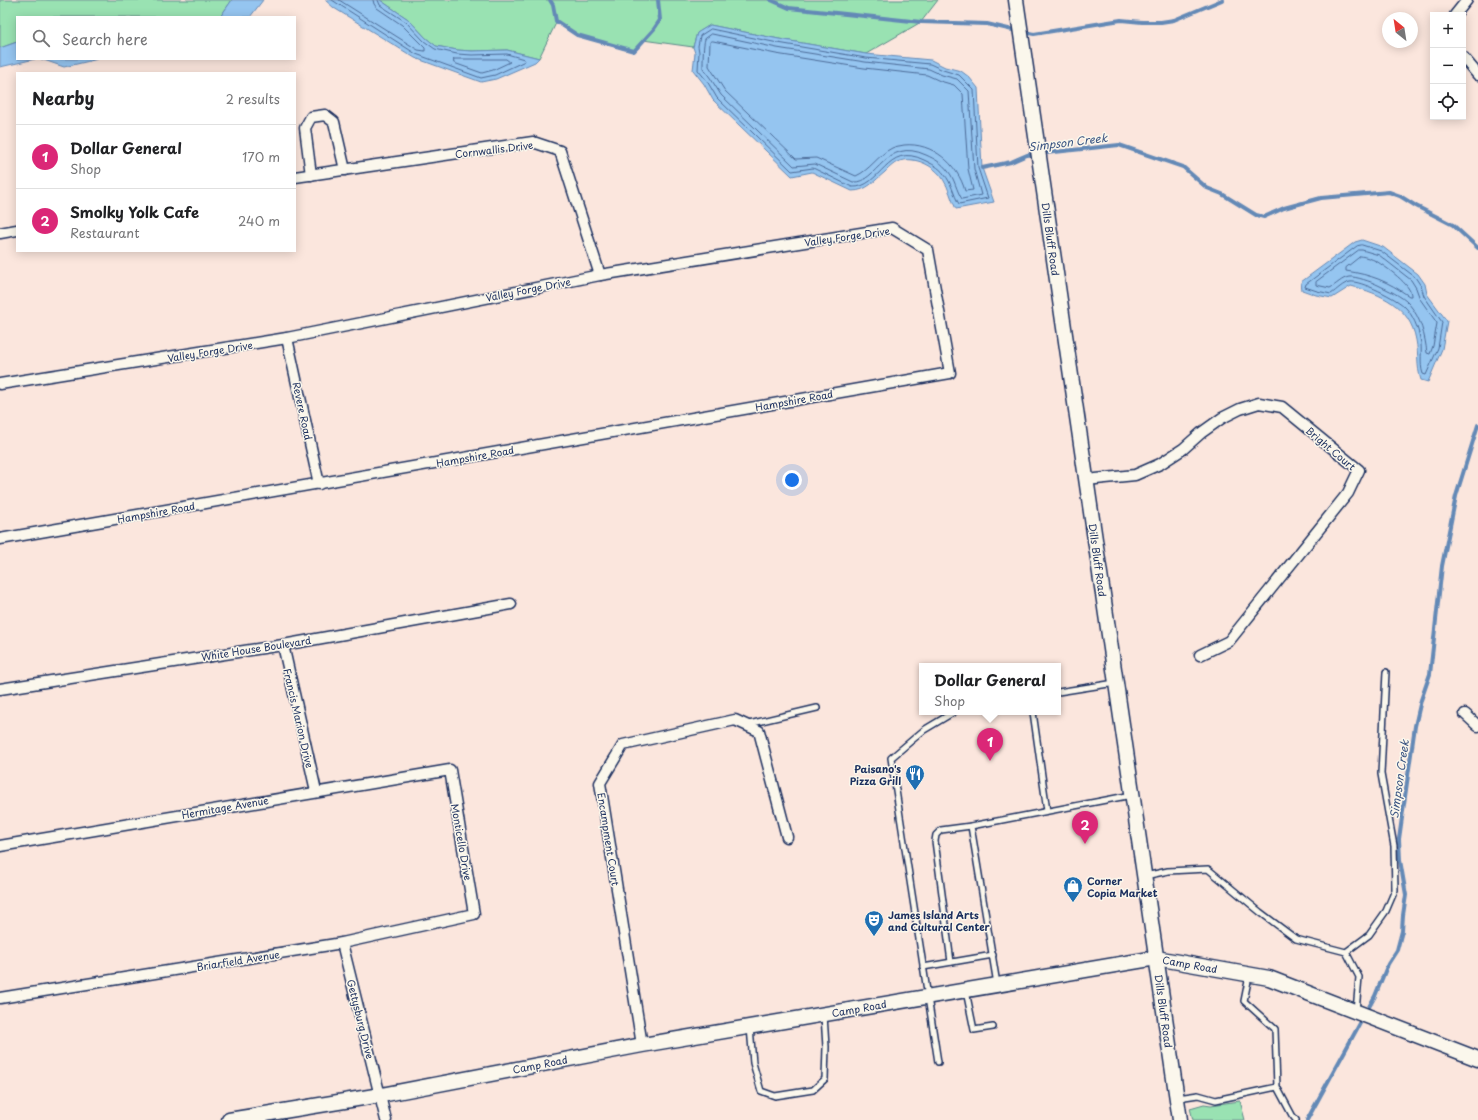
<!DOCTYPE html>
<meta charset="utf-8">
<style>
:root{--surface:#fff;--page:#f6f6f6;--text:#202124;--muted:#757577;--line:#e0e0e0;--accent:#db2777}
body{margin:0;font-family:"Playpen Sans",sans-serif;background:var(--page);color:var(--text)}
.controls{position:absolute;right:12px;top:12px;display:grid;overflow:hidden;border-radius:0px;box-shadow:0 2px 10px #0003}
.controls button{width:36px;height:36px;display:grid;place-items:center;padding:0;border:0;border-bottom:1px solid var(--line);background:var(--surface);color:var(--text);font:20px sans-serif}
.compass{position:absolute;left:1382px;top:12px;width:36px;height:36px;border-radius:50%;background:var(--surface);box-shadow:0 2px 10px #0003;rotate:330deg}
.you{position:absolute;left:792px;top:480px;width:14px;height:14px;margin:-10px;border:3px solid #fff;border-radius:50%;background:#1a73e8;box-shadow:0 0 0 6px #1a73e833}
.badge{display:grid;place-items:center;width:26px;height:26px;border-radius:50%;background:var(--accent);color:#fff;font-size:13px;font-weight:700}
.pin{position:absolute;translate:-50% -33px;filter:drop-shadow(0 1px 2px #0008)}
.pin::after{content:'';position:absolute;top:21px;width:14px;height:12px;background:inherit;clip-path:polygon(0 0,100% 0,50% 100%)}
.popup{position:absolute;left:919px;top:663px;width:142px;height:52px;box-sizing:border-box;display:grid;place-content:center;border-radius:0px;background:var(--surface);filter:drop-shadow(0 1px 3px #0005);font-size:13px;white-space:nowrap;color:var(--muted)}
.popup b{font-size:15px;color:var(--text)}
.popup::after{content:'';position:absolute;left:50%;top:100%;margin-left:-8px;border:8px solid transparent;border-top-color:var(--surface)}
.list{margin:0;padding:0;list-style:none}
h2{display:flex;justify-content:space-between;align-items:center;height:52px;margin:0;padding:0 16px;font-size:17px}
h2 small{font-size:13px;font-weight:400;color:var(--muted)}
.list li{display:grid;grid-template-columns:26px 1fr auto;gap:12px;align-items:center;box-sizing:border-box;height:64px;padding:0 16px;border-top:1px solid var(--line)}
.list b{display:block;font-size:15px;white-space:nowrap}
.list p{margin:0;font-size:13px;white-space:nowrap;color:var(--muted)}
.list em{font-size:13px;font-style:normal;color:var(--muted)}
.icon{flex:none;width:22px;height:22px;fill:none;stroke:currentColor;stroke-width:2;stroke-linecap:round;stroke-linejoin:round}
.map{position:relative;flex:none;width:1478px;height:1120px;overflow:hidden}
.search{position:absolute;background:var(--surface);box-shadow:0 2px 10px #0003;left:16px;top:16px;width:280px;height:44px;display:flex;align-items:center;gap:10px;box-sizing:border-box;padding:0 14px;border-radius:0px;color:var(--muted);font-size:15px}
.panel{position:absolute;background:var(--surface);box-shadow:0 2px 10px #0003;left:16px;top:72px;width:280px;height:180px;border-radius:0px}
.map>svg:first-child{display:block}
.green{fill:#99e2b2;stroke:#5a8888}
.water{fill:#95c5f0;stroke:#6489b6}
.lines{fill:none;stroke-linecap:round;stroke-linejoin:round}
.shore{stroke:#4c6b98;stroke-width:1}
.stream{stroke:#6489b6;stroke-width:4}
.lane-casing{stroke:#1b2f5e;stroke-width:8}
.street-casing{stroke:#1b2f5e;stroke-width:13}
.secondary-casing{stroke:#1b2f5e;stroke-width:17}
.lane{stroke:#fbf7ec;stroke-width:5}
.street{stroke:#fbf7ec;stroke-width:10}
.secondary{stroke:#fbf7ec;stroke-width:14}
.labels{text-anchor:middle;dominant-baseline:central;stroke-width:3;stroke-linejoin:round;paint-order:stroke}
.street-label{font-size:10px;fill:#1b2f5e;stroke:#fbf7ec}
.poi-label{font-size:10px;font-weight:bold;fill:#1b2f5e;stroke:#fbf7ec;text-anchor:start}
.water-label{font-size:11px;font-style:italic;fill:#3a5482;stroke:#fbf7ec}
</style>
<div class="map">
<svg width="1478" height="1120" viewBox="0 0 1478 1120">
<rect width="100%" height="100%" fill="#fbe6dd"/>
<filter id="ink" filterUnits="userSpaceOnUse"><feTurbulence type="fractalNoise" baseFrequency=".025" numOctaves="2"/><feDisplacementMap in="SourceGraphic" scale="8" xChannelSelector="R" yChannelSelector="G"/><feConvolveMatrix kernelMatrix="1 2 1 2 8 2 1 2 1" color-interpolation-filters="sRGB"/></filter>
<g filter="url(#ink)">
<g class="green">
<path d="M 0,0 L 232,0 L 220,17 L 17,17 L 17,42 L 0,48 Z"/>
<path d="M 380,0 L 938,0 L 921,22 L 866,54 L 779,39 L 710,25 L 697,33 L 693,47 L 643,40 L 634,51 L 577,35 L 557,21 L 539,58 L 507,50 L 472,51 L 457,50 L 436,46 L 426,38 L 408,19 Z"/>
<path d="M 1240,1101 L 1245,1120 L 1193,1120 L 1190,1108 L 1204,1104 L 1211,1105 Z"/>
</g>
<g class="water">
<path d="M 232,0 L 263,0 L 250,17 L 220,17 Z"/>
<path d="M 325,0 L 380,0 L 408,19 L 426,38 L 436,46 L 457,50 L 472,51 L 507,50 L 539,58 L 535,62 L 496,79 L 481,82 L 415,58 L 334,8 Z"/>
<path d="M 710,25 L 779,39 L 866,54 L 931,60 L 945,67 L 961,71 L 969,77 L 978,88 L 982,168 L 994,202 L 956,209 C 951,199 949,188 943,179 C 935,166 915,156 900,161 C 895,162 889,168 885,172 C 874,181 867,191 852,191 L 812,172 L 792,176 L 713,100 L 704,84 L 693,70 L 695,53 L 693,47 L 697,33 Z"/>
<path d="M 17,42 L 17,59 L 35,59 L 0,67 L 0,48 Z"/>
<path d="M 41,59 L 98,59 L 64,67 Z"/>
<path d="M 1362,240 L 1383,247 L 1418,274 L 1425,284 L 1427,294 L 1447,321 L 1442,349 L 1428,382 L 1421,380 C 1416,365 1419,355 1416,340 C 1410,306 1381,294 1351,286 L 1332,298 L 1316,295 L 1302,290 L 1301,282 L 1355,242 Z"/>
</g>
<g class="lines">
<g class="shore">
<path d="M 332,0 L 416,54 L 481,78 L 495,75 L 525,61 L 524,59 L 507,54 L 472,55 L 457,54 L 435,49 L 424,41 L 406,22 L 380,5 L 378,0"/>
<path d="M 339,0 L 418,50 L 425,51 L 425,48 L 402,25 L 377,8 L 374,4 L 373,0"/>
<path d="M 711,29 L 778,43 L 866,58 L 930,64 L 943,70 L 959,75 L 974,90 L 978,168 L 988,198 L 959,204 C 953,194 952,183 944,174 C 939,167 932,164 924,160 C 886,141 881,189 852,187 L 813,168 L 792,171 L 717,98 L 707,81 L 698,70 L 699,52 L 698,46 L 700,36 Z"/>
<path d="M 712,34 L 777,48 L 865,62 L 929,69 L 942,75 L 957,79 L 969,91 L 974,169 L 981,195 L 962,199 C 956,190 955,179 948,171 C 942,163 935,159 926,155 C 885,136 877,184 853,182 L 815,164 L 794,166 L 721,95 L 711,79 L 703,68 C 703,61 703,45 705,39 Z"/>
<path d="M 713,41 L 776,54 L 864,68 L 927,75 L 940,81 L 954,85 L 963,94 L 968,169 L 973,190 L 965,191 C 958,164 932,142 904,145 C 900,146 896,146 892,148 C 878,155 870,170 856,176 L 816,158 L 796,159 L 725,91 L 709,66 L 710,42 Z"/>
<path d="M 454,59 L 506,59 L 510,62 L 493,70 L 482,73 L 454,63 Z"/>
<path d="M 1362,245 L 1381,251 L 1415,277 L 1421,286 L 1424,296 L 1442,322 L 1438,348 L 1426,375 L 1423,374 C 1419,363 1423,350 1420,338 C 1418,328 1413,315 1405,307 C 1398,299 1360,280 1350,282 C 1343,283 1337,290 1331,294 L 1317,291 L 1305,287 L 1306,284 L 1357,246 Z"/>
<path d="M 1359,250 L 1362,250 L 1379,255 L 1411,280 L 1416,288 L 1420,299 L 1437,323 L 1433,346 L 1430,354 L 1427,353 C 1425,336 1421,318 1409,304 C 1402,296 1388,290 1378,285 C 1372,282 1355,276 1349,277 C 1342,278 1336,285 1330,288 L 1316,285 L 1316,282 Z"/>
<path d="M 1361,256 C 1366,257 1372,259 1376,261 C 1386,267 1412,285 1411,296 L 1409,296 C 1387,281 1372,275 1346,271 L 1346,268 Z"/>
</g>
<g class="stream">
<path d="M 550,0 L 553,5 L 556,21 L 577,35 L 634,51 L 654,29 L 660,20 L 658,0"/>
<path d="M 771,0 L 789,8 L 921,22 L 987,24 L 1017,31"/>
<path d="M 1024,32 L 1034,34 L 1121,20 L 1142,22 L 1161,22 L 1174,20 L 1222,0"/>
<path d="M 982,168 L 1011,162 L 1027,155 L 1119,145 L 1183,167 L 1207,188 L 1222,194 L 1256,215 L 1264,217 L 1284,208 L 1321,198 L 1389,192 L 1400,196 L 1416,206 L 1453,225 L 1478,248"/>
<path d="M 1307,1120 L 1375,996 L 1388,964 L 1397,950 L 1402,931 L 1403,915 L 1406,895 L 1400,860 L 1399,839 L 1415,726 L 1421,700 L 1430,674 L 1442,566 L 1456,496 L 1478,425"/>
</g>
<g class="lane-casing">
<g id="lane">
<path d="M 1058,692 L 1115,683"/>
<path d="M 1033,712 L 1047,811"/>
<path d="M 749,724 L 817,708"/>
<path d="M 1145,876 L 1168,871 L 1208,869 L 1260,912 L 1296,939 L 1346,952 L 1359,977 L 1356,1011"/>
<path d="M 1346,952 L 1369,935 L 1386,911 L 1395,890 L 1394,846 L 1381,774 L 1386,672"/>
<path d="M 951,962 L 935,841 L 936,835 L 941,830 L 971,826"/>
<path d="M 923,967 L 993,955"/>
<path d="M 1249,976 L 1244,1001 L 1275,1029 L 1277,1087 L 1292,1115 L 1296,1120"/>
<path d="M 997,984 L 971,826 L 1132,795"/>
<path d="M 966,991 L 974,1030 L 993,1027"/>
<path d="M 750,1027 L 753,1063 L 761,1091 L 775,1096 L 813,1090 L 825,1079 L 826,1047 L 824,1015"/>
<path d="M 938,1062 L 891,758 L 924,730 L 954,712"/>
<path d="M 1178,1098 L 1198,1095 L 1216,1100 L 1277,1087"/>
</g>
</g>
<g class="street-casing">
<g id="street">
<path d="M 1455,15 L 1467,0"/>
<path d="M 1463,57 L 1478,75"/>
<path d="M 311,175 L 305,128 L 311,117 L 325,115 L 334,122 L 345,170"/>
<path d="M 295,177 L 533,142 L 560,151 L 600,275"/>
<path d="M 0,233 L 17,230"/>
<path d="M 287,338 L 319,484"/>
<path d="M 0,384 L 287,338 L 600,275 L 892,228 L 928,250 L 950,373 L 0,539"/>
<path d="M 1086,480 L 1135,475 L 1160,464 L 1183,449 L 1201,433 L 1222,418 L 1240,409 L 1259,403 L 1282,407 L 1359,470 L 1348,493 L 1229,641 L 1200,655"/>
<path d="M 283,645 L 316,791"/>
<path d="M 0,689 L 283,645 L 511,604"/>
<path d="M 1465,714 L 1478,726"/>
<path d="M 0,846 L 450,770 L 474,914 L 342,943 L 0,998"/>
<path d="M 342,943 L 386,1120"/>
<path d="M 642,1045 L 600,783 L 623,745 L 735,720 L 759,731 L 787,837"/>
</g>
</g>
<g class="secondary-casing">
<g id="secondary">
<path d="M 1016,0 L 1180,1120"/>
<path d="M 229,1120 L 381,1095 L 642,1045 L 1156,958 L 1269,978 L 1478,1059"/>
</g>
</g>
<use href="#lane" class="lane"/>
<use href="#street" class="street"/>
<use href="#secondary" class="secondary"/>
</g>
</g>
<defs>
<g id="restaurant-pin" transform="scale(1)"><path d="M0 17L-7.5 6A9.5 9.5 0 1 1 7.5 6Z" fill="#1f6fb2" stroke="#fbf7ec"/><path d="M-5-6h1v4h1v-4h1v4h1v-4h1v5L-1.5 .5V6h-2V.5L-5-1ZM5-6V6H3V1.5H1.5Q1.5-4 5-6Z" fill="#fff"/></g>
<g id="shop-pin" transform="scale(1)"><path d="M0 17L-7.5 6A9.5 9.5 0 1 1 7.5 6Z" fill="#1f6fb2" stroke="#fbf7ec"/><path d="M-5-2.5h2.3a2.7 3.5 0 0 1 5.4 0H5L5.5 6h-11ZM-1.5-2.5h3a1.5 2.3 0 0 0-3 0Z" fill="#fff"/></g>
<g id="theatre-pin" transform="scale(1)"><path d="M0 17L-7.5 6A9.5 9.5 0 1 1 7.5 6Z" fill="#1f6fb2" stroke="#fbf7ec"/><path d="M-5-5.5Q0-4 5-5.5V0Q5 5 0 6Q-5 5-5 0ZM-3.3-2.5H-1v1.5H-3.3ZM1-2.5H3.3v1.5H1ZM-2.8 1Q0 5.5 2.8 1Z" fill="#fff"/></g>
</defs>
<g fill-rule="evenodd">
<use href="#restaurant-pin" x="915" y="774"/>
<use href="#shop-pin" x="1073" y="886"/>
<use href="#theatre-pin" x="874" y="920"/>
</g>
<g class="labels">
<g class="street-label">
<text transform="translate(494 149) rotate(-7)">Cornwallis Drive</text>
<text transform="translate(847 236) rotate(-8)">Valley Forge Drive</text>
<text transform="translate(1051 239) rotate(82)">Dills Bluff Road</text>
<text transform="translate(528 289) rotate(-11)">Valley Forge Drive</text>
<text transform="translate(210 351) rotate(-9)">Valley Forge Drive</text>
<text transform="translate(794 400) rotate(-10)">Hampshire Road</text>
<text transform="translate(303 411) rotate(78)">Revere Road</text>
<text transform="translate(1331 448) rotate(40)">Bright Court</text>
<text transform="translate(475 456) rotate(-10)">Hampshire Road</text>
<text transform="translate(156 512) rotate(-10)">Hampshire Road</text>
<text transform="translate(1098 560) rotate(82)">Dills Bluff Road</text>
<text transform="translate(256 648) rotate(-9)">White House Boulevard</text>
<text transform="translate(299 718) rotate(77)">Francis Marion Drive</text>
<text transform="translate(225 807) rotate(-10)">Hermitage Avenue</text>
<text transform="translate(609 839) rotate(81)">Encampment Court</text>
<text transform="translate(462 842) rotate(80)">Monticello Drive</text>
<text transform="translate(238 960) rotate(-9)">Briarfield Avenue</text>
<text transform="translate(1190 964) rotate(10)">Camp Road</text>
<text transform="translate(859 1008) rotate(-10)">Camp Road</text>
<text transform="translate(1164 1011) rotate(82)">Dills Bluff Road</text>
<text transform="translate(361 1019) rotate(76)">Gettysburg Drive</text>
<text transform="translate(540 1064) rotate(-11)">Camp Road</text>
</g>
<g class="poi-label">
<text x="901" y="768" text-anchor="end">Paisano's<tspan x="901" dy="12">Pizza Grill</tspan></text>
<text x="1087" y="880">Corner<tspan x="1087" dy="12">Copia Market</tspan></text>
<text x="888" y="914">James Island Arts<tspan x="888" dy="12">and Cultural Center</tspan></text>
</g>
<g class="water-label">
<text transform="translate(1068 142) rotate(-7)">Simpson Creek</text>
<text transform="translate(1399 779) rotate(-82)">Simpson Creek</text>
</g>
</g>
</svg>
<div class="controls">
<button>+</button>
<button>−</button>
<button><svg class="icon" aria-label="locate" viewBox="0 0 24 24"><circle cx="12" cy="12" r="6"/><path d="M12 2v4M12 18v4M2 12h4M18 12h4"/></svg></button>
</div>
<svg class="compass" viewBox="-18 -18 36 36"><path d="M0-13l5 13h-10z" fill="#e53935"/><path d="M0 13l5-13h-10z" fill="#757577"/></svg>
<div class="you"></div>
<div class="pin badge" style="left:990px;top:761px">1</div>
<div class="popup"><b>Dollar General</b>Shop</div>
<div class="pin badge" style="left:1085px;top:844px">2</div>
<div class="search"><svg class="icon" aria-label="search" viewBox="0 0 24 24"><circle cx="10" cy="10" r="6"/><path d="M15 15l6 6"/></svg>Search here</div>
<section class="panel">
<h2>Nearby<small>2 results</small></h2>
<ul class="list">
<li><span class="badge">1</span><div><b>Dollar General</b><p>Shop</p></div><em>170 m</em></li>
<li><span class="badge">2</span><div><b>Smolky Yolk Cafe</b><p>Restaurant</p></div><em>240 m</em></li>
</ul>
</section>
</div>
